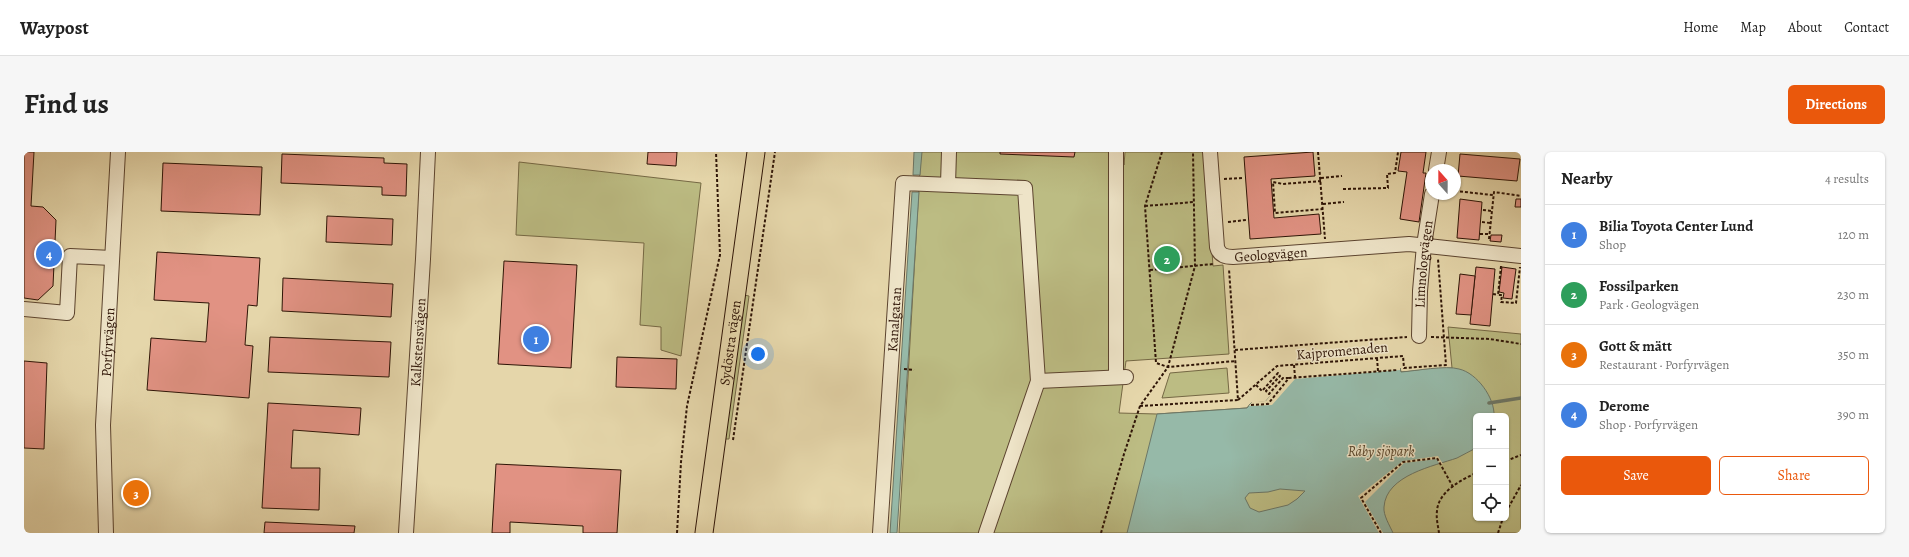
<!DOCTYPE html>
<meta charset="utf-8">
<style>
:root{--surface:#fff;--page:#f6f6f6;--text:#222;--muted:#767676;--line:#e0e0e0;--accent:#ea580c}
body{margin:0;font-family:Alegreya,serif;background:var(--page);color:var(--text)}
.controls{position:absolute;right:12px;bottom:12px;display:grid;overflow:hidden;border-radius:6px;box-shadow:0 1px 3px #0004}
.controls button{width:36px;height:36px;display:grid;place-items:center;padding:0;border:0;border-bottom:1px solid var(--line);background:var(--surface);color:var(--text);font:20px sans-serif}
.compass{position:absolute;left:1401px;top:12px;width:36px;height:36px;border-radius:50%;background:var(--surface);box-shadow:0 1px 3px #0004;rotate:339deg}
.you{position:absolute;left:734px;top:202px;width:14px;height:14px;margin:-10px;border:3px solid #fff;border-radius:50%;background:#1a73e8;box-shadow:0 0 0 6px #1a73e833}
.badge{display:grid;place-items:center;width:26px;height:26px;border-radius:50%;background:var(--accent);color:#fff;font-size:13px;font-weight:700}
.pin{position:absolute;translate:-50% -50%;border:2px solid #fff;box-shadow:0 1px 4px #0006}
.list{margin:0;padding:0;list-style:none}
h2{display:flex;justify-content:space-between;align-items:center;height:52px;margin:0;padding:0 16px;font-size:17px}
h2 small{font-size:13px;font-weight:400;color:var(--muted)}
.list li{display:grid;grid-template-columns:26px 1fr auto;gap:12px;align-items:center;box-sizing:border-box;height:60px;padding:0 16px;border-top:1px solid var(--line)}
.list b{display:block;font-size:15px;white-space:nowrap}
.list p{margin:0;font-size:13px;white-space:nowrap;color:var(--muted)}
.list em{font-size:13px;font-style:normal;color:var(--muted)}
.actions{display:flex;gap:8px;padding:12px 16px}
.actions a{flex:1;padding:9px 0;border:1px solid var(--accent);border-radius:6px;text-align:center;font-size:14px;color:var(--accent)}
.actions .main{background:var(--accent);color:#fff}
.icon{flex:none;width:22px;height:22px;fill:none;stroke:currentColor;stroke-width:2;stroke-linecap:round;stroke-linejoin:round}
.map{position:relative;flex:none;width:1497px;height:381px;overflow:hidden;border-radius:6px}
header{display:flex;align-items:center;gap:24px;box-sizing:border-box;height:56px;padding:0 20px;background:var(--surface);border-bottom:1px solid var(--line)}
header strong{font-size:19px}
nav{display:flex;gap:22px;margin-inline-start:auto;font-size:14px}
.intro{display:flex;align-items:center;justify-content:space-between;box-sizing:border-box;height:96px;padding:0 24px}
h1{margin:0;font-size:28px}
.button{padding:10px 18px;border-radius:6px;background:var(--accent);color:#fff;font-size:14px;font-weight:700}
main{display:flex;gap:24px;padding:0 24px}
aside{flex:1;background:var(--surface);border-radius:6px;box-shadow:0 1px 3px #0004}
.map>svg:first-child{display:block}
.green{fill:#bcbc83;stroke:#756844;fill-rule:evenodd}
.water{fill:#96b9a8;stroke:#6c7767;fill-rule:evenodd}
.pier{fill:#e5d6aa}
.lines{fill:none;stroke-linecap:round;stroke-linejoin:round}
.stream{stroke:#6c7767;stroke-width:3.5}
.building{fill:#e19283;stroke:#2e1406}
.minor-casing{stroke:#5c442f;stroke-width:16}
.major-casing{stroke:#2e1406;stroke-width:19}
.path{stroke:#2e1406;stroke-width:2;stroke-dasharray:3 2;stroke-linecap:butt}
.minor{stroke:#eee4c8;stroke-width:14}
.major{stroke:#e5d6aa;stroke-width:17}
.labels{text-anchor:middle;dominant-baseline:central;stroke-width:3;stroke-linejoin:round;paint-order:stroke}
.street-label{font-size:14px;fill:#2e1406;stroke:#eee4c8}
.park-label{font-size:14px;font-style:italic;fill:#59462c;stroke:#eee4c8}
</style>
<header>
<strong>Waypost</strong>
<nav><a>Home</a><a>Map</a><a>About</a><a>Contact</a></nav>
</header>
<div class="intro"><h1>Find us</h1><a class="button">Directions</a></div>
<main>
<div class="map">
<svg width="1497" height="381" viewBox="0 0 1497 381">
<rect width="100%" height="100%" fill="#e5d6aa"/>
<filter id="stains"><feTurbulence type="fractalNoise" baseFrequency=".005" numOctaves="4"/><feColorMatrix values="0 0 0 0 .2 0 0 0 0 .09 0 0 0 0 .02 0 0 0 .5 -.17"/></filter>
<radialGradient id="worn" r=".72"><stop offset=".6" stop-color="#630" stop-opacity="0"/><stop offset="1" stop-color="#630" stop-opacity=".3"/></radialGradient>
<g class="green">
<path d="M 897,0 L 1099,0 L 1100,13 L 1101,0 L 1181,0 L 1189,114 L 1199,113 L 1205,202 L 1102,209 L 1095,261 L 1133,262 L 1223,256 L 1227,251 L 1241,250 L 1376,216 L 1377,220 L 1428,216 L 1424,175 L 1497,182 L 1497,381 L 875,381 ZM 1452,264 L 1482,264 L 1482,366 L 1452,366 Z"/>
<path d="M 495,10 L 677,31 L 657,204 L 637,198 L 637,175 L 616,173 L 620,91 L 492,83 Z"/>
<path d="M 720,143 L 725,144 L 705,287 L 700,287 Z"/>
<path d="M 1203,216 L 1205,241 L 1138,246 L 1146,221 Z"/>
</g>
<g class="water">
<path d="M 890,0 L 898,0 L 896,23 L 889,23 Z"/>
<path d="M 888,40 L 895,40 L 873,381 L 866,381 Z"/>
<path d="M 1376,216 L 1377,220 C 1391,219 1422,213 1435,217 C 1453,221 1471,246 1470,264 L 1452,264 L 1452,296 C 1446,299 1439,303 1433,306 C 1410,314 1362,323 1360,355 C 1359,363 1366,374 1369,381 L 1103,381 L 1133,262 L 1223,256 L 1227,251 L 1241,250 L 1264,224 ZM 1256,337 L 1281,339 L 1273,347 L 1264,353 L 1235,360 L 1226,356 L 1221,346 L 1225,341 L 1244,340 Z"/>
</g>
<g class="pier">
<path d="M 1376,214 L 1376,218 L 1271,227 L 1248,253 L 1225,254 L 1228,250 L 1242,249 L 1262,223 Z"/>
<path d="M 1414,304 L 1419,312 L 1416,313 L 1413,307 L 1380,311 L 1341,350 L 1359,381 L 1355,381 L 1334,344 L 1379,309 Z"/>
</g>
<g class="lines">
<path class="stream" d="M 1465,251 L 1497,246"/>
</g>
<g class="building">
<path d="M 0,0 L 10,0 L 7,54 L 19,55 L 32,68 L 29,134 L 14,148 L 0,146 Z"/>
<path d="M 624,0 L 653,0 L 652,14 L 623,12 Z"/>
<path d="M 976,0 L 1051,0 L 1050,5 L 976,2 Z"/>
<path d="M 1289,0 L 1291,24 L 1247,27 L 1250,66 L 1295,62 L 1297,82 L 1226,87 L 1220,5 Z"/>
<path d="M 1377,0 L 1402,0 L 1399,21 L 1402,21 L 1395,70 L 1376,67 L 1383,20 L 1374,19 Z"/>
<path d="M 258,2 L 360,6 L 360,11 L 383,12 L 382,44 L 358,43 L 358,35 L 257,31 Z"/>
<path d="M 1436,2 L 1496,7 L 1493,29 L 1434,24 Z"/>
<path d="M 139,11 L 238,15 L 236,63 L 137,59 Z"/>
<path d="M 1436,47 L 1458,50 L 1455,88 L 1433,86 Z"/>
<path d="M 1492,47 L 1497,47 L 1497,55 L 1491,55 Z"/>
<path d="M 303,64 L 369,67 L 368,93 L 302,90 Z"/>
<path d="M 1467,83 L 1478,83 L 1477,90 L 1466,89 Z"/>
<path d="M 133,100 L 236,106 L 233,154 L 224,153 L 221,193 L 229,194 L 225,246 L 123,238 L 127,186 L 182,190 L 185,151 L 130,148 Z"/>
<path d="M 480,109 L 553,113 L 547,216 L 474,212 Z"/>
<path d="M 1452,115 L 1471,117 L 1466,174 L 1446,172 Z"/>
<path d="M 1478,115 L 1492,117 L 1488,147 L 1479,146 L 1480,141 L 1475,140 Z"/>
<path d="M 1436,122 L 1451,124 L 1447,163 L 1432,162 Z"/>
<path d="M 259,126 L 369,132 L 367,165 L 258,159 Z"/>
<path d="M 246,185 L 367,190 L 365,225 L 244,220 Z"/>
<path d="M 593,205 L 653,207 L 652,237 L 592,235 Z"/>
<path d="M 0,209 L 23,211 L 20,297 L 0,296 Z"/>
<path d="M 244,251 L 337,256 L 335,283 L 269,278 L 267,316 L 296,316 L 295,358 L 238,356 Z"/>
<path d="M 472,312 L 597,318 L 593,381 L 559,381 L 559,374 L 486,370 L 486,381 L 468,381 Z"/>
<path d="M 119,332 L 120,349 L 106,349 L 105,333 Z"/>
<path d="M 241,370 L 331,374 L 330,381 L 240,381 Z"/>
</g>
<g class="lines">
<g class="minor-casing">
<g id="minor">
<path id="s1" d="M 1186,0 L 1193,95 C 1195,103 1201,105 1209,105 L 1385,92 L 1497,104"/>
<path d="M 1412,18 L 1415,0"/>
<path d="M 924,32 L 925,0"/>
<path d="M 0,157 L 43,161 L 46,104 L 88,106"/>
<path id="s2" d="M 1395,184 L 1396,139 L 1400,93 L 1408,42"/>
<path d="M 1092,225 L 1092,0"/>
<path d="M 1014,229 L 1102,225"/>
<path id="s3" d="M 82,381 L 79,273 L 94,0"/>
<path id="s4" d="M 382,381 L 399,107 L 404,0"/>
<path id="s5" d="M 856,381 L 879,31 L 1001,36 L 1014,229 L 962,381"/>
</g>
</g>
<g class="major-casing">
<g id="major">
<path id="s6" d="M 680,381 L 732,0"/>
</g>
</g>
<g class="path">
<path d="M 1138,0 L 1121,54 L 1132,211 L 1144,215 L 1212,209"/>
<path d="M 1294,0 L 1301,87"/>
<path d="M 1297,26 L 1318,24"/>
<path d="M 1200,27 L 1219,26"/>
<path d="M 1297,29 L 1259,32 L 1249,30 L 1251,61 L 1299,57"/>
<path d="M 1319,37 L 1364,36 L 1363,22 L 1371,21 L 1374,0"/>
<path d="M 1431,39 L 1469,43"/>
<path d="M 1299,52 L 1320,50"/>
<path d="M 1121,54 L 1170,50"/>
<path d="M 1459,58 L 1468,59"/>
<path d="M 1204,70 L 1222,68"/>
<path d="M 1458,70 L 1466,71"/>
<path d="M 1456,82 L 1465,82"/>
<path d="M 1465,87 L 1470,40 L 1497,44"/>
<path d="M 1477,114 L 1474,143 L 1478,143 L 1477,150 L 1492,151 L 1496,115"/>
<path d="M 1126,118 L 1190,112"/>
<path d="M 1469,142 L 1474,143"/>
<path d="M 1407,185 L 1466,187 L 1497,192"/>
<path d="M 1211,198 L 1383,185"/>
<path d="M 1353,206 L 1354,219"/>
<path d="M 1270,213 L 1271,225"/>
<path d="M 880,217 L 890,218"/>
<path d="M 1232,233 L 1238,239 L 1254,221 L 1256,224 L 1242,239 L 1245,242 L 1259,226 L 1265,226"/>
<path d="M 1214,248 L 1253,214 L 1379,204 L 1380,216 L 1422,213 L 1414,107"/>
<path d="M 1227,253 L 1244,252 L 1265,226 L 1374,218"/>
<path d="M 1116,254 L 1214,248 L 1205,117"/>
<path d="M 709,288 L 751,0"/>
<path d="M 1482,309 L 1497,303"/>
<path d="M 1482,360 L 1497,333"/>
<path d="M 653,381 L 657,310 L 663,254 L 696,103 L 692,0"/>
<path d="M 1077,381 L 1100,302 L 1116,254 L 1144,215 L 1171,114 L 1169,0"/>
<path d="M 1357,381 L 1337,346 L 1379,310 L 1413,306 L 1429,335"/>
<path d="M 1415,381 C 1414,374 1412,366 1413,359 C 1414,340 1437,328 1452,321"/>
<path d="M 1474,381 L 1479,366"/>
</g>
<use href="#minor" class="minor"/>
<use href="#major" class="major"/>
</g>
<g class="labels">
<g class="street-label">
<text stroke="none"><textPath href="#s1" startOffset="154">Geologvägen</textPath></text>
<text stroke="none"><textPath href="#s2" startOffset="72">Limnologvägen</textPath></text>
<text stroke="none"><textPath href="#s5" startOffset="214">Kanalgatan</textPath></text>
<text stroke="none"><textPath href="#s3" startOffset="191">Porfyrvägen</textPath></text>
<text stroke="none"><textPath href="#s6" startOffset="192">Sydöstra vägen</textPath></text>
<text stroke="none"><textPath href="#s4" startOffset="191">Kalkstensvägen</textPath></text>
<text transform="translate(1318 199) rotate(-5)">Kajpromenaden</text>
</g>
<g class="park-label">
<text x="1357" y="299">Råby sjöpark</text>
</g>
</g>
<rect width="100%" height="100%" filter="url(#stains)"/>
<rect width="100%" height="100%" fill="url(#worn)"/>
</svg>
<div class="controls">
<button>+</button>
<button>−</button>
<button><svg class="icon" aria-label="locate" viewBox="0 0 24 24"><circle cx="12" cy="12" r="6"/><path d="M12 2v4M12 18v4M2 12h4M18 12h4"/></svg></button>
</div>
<svg class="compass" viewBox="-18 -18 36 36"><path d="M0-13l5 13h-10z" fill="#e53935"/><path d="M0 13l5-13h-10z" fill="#767676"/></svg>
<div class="you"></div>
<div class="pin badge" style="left:512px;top:187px;background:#3f7fe0">1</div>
<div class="pin badge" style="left:1143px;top:107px;background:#2e9e5b">2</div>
<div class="pin badge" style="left:112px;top:341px;background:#e8710a">3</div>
<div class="pin badge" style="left:25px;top:102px;background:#3f7fe0">4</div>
</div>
<aside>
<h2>Nearby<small>4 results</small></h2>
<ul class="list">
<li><span class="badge" style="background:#3f7fe0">1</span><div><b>Bilia Toyota Center Lund</b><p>Shop</p></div><em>120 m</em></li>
<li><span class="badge" style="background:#2e9e5b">2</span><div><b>Fossilparken</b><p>Park · Geologvägen</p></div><em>230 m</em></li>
<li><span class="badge" style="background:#e8710a">3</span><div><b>Gott &amp; mätt</b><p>Restaurant · Porfyrvägen</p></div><em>350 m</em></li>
<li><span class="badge" style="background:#3f7fe0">4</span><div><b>Derome</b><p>Shop · Porfyrvägen</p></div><em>390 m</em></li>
</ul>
<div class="actions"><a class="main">Save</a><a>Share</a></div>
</aside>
</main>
